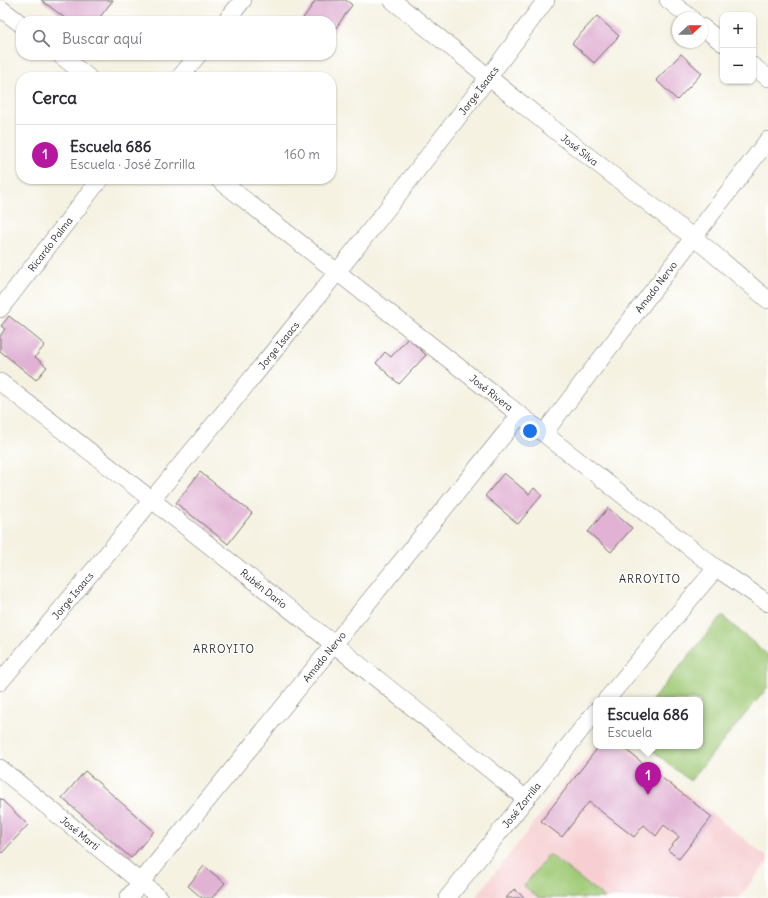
<!DOCTYPE html>
<html lang="es">
<meta charset="utf-8">
<style>
:root{--surface:#fff;--page:#f2f2f3;--text:#2b2b33;--muted:#7c7c81;--line:#e1e1e2;--accent:#b5179e}
body{margin:0;font-family:Delius,sans-serif;background:var(--page);color:var(--text)}
.controls{position:absolute;right:12px;top:12px;display:grid;overflow:hidden;border-radius:8px;box-shadow:0 1px 3px #0004}
.controls button{width:36px;height:36px;display:grid;place-items:center;padding:0;border:0;border-bottom:1px solid var(--line);background:var(--surface);color:var(--text);font:20px sans-serif}
.compass{position:absolute;left:672px;top:12px;width:36px;height:36px;border-radius:50%;background:var(--surface);box-shadow:0 1px 3px #0004;rotate:68deg}
.you{position:absolute;left:530px;top:431px;width:14px;height:14px;margin:-10px;border:3px solid #fff;border-radius:50%;background:#1a73e8;box-shadow:0 0 0 6px #1a73e833}
.badge{display:grid;place-items:center;width:26px;height:26px;border-radius:50%;background:var(--accent);color:#fff;font-size:13px;font-weight:700}
.pin{position:absolute;translate:-50% -33px;filter:drop-shadow(0 1px 2px #0008)}
.pin::after{content:'';position:absolute;top:21px;width:14px;height:12px;background:inherit;clip-path:polygon(0 0,100% 0,50% 100%)}
.popup{position:absolute;left:593px;top:697px;width:110px;height:52px;box-sizing:border-box;display:grid;place-content:center;border-radius:8px;background:var(--surface);filter:drop-shadow(0 1px 3px #0005);font-size:13px;white-space:nowrap;color:var(--muted)}
.popup b{font-size:15px;color:var(--text)}
.popup::after{content:'';position:absolute;left:50%;top:100%;margin-left:-8px;border:8px solid transparent;border-top-color:var(--surface)}
.list{margin:0;padding:0;list-style:none}
h2{display:flex;justify-content:space-between;align-items:center;height:52px;margin:0;padding:0 16px;font-size:17px}
h2 small{font-size:13px;font-weight:400;color:var(--muted)}
.list li{display:grid;grid-template-columns:26px 1fr auto;gap:12px;align-items:center;box-sizing:border-box;height:60px;padding:0 16px;border-top:1px solid var(--line)}
.list b{display:block;font-size:15px;white-space:nowrap}
.list p{margin:0;font-size:13px;white-space:nowrap;color:var(--muted)}
.list em{font-size:13px;font-style:normal;color:var(--muted)}
.icon{flex:none;width:22px;height:22px;fill:none;stroke:currentColor;stroke-width:2;stroke-linecap:round;stroke-linejoin:round}
.map{position:relative;flex:none;width:768px;height:898px;overflow:hidden}
.search{position:absolute;background:var(--surface);box-shadow:0 1px 3px #0004;left:16px;top:16px;width:320px;height:44px;display:flex;align-items:center;gap:10px;box-sizing:border-box;padding:0 14px;border-radius:16px;color:var(--muted);font-size:15px}
.panel{position:absolute;background:var(--surface);box-shadow:0 1px 3px #0004;left:16px;top:72px;width:320px;height:112px;border-radius:16px}
.map>svg:first-child{display:block}
.built{fill:#f7cfd2}
.green{fill:#9fc975;stroke:#657a50}
.building{fill:#e1b2d4}
.lines{fill:none;stroke-linecap:round;stroke-linejoin:round}
.minor-casing{stroke:#72716b;stroke-width:18}
.minor{stroke:#fff;stroke-width:17}
.labels{text-anchor:middle;dominant-baseline:central;stroke-width:3;stroke-linejoin:round;paint-order:stroke}
.street-label{font-size:10px;fill:#2b2b2b;stroke:#fff}
.neighbourhood-label{font-size:11px;letter-spacing:1px;fill:#2b2b2b;stroke:#fff}
</style>
<div class="map">
<svg width="768" height="898" viewBox="0 0 768 898">
<rect width="100%" height="100%" fill="#fff"/>
<filter id="ink" filterUnits="userSpaceOnUse"><feTurbulence type="fractalNoise" baseFrequency=".025" numOctaves="2"/><feDisplacementMap in="SourceGraphic" scale="8" xChannelSelector="R" yChannelSelector="G"/><feConvolveMatrix kernelMatrix="1 2 1 2 8 2 1 2 1" color-interpolation-filters="sRGB"/></filter>
<filter id="wash" filterUnits="userSpaceOnUse"><feTurbulence type="fractalNoise" baseFrequency=".012" numOctaves="4" result="noise"/><feDisplacementMap in="SourceGraphic" scale="16" xChannelSelector="R" yChannelSelector="G"/><feGaussianBlur stdDeviation="0.9" result="paint"/><feColorMatrix in="noise" values="0 0 0 0 0 0 0 0 0 0 0 0 0 0 0 0 0 1.4 0 .05"/><feComposite in="paint" operator="in"/></filter>
<g filter="url(#wash)">
<rect width="100%" height="100%" fill="#f5f2e2"/>
<path class="built" d="M 596,744 L 596,746 L 627,746 L 768,858 L 768,861 L 739,898 L 475,898 Z"/>
<g class="green">
<path d="M 722,616 L 768,655 L 768,687 L 690,781 L 647,746 L 700,746 L 700,700 L 652,700 Z"/>
<path d="M 549,854 L 605,898 L 539,898 L 524,886 Z"/>
</g>
<g id="blocks">
<g class="building">
<path d="M 41,0 L 113,0 L 97,21 L 69,21 Z"/>
<path d="M 316,0 L 346,0 L 352,5 L 331,35 L 331,21 L 301,21 Z"/>
<path d="M 597,16 L 619,36 L 594,63 L 572,43 Z"/>
<path d="M 681,54 L 702,73 L 677,100 L 656,80 Z"/>
<path d="M 9,316 L 45,345 L 35,357 L 47,367 L 36,380 L 0,351 L 0,336 L 5,329 L 1,326 Z"/>
<path d="M 408,338 L 426,355 L 399,384 L 376,363 L 385,352 L 391,357 Z"/>
<path d="M 200,472 L 252,513 L 228,544 L 176,503 Z"/>
<path d="M 504,473 L 529,494 L 534,488 L 542,495 L 518,524 L 485,496 Z"/>
<path d="M 608,508 L 632,528 L 611,552 L 588,532 Z"/>
<path d="M 599,746 L 621,746 L 712,817 L 679,859 L 668,850 L 679,837 L 664,825 L 656,836 L 644,825 L 634,837 L 589,802 L 562,837 L 541,821 Z"/>
<path d="M 85,771 L 154,831 L 131,858 L 62,798 Z"/>
<path d="M 0,798 L 28,825 L 2,853 L 0,851 Z"/>
<path d="M 204,866 L 225,883 L 212,898 L 202,898 L 188,886 Z"/>
<path d="M 514,889 L 525,898 L 506,898 Z"/>
</g>
</g>
</g>
<g filter="url(#ink)">
<use href="#blocks" fill-opacity="0" stroke="#72716b" stroke-width="1"/>
<g class="lines">
<g class="minor-casing">
<g id="minor">
<path id="s1" d="M 392,0 L 562,136 L 708,249 L 768,300"/>
<path d="M 668,0 L 691,18"/>
<path d="M 0,8 L 21,24"/>
<path d="M 226,21 L 243,0"/>
<path d="M 702,27 L 723,43"/>
<path d="M 60,55 L 88,77"/>
<path d="M 753,66 L 768,78"/>
<path d="M 180,77 L 198,55"/>
<path id="s2" d="M 218,179 L 716,568 L 768,603"/>
<path id="s3" d="M 0,309 L 100,179"/>
<path id="s4" d="M 0,382 C 177,518 352,658 526,799"/>
<path id="s5" d="M 544,433 L 768,140"/>
<path id="s6" d="M 0,682 C 187,459 373,235 546,0"/>
<path d="M 606,700 L 716,568"/>
<path id="s7" d="M 0,768 L 160,898"/>
<path id="s8" d="M 128,898 L 520,415"/>
<path id="s9" d="M 447,898 L 596,711"/>
</g>
</g>
<use href="#minor" class="minor"/>
</g>
</g>
<g class="labels">
<g class="street-label">
<text stroke="none"><textPath href="#s6" startOffset="761">Jorge Isaacs</textPath></text>
<text stroke="none"><textPath href="#s1" startOffset="240">José Silva</textPath></text>
<text stroke="none"><textPath href="#s3" startOffset="82">Ricardo Palma</textPath></text>
<text stroke="none"><textPath href="#s5" startOffset="184">Amado Nervo</textPath></text>
<text stroke="none"><textPath href="#s6" startOffset="437">Jorge Isaacs</textPath></text>
<text stroke="none"><textPath href="#s2" startOffset="347">José Rivera</textPath></text>
<text stroke="none"><textPath href="#s4" startOffset="335">Rubén Darío</textPath></text>
<text stroke="none"><textPath href="#s6" startOffset="113">Jorge Isaacs</textPath></text>
<text stroke="none"><textPath href="#s8" startOffset="311">Amado Nervo</textPath></text>
<text stroke="none"><textPath href="#s9" startOffset="119">José Zorrilla</textPath></text>
<text stroke="none"><textPath href="#s7" startOffset="103">José Martí</textPath></text>
</g>
<g class="neighbourhood-label">
<text x="650" y="579">ARROYITO</text>
<text x="224" y="649">ARROYITO</text>
</g>
</g>
</svg>
<div class="controls">
<button>+</button>
<button>−</button>
</div>
<svg class="compass" viewBox="-18 -18 36 36"><path d="M0-13l5 13h-10z" fill="#e53935"/><path d="M0 13l5-13h-10z" fill="#7c7c81"/></svg>
<div class="you"></div>
<div class="pin badge" style="left:648px;top:795px">1</div>
<div class="popup"><b>Escuela 686</b>Escuela</div>
<div class="search"><svg class="icon" aria-label="search" viewBox="0 0 24 24"><circle cx="10" cy="10" r="6"/><path d="M15 15l6 6"/></svg>Buscar aquí</div>
<section class="panel">
<h2>Cerca<small></small></h2>
<ul class="list">
<li><span class="badge">1</span><div><b>Escuela 686</b><p>Escuela · José Zorrilla</p></div><em>160 m</em></li>
</ul>
</section>
</div>
